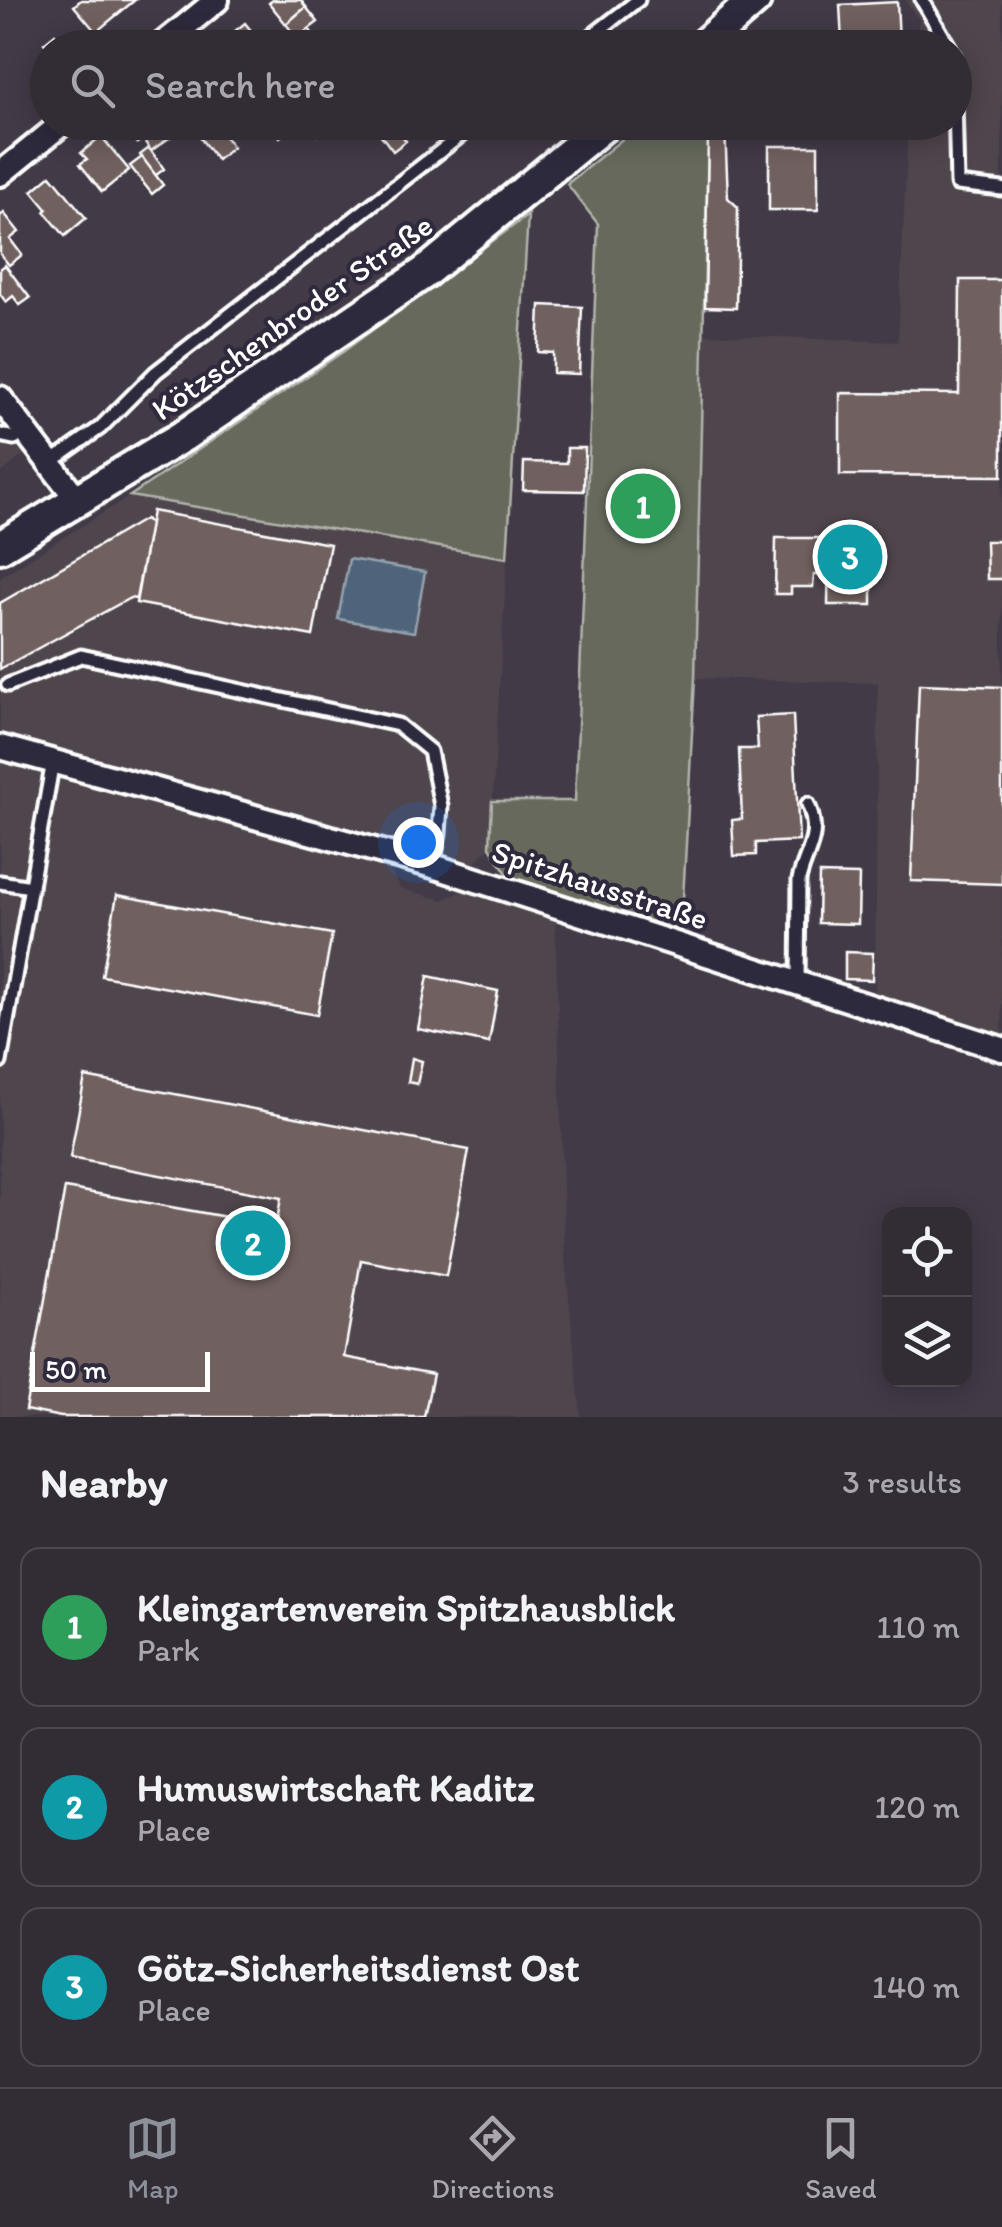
<!DOCTYPE html>
<meta charset="utf-8">
<style>
:root{--surface:#322c35;--page:#3a343d;--text:#f1f3f6;--muted:#a8a7ad;--line:#4d4850;--accent:#8c9099}
body{margin:0;font-family:Itim,sans-serif;background:var(--page);color:var(--text)}
.controls{position:absolute;right:30px;bottom:30px;display:grid;overflow:hidden;border-radius:20px;box-shadow:0 5px 25px #0003}
.controls button{width:90px;height:90px;display:grid;place-items:center;padding:0;border:0;border-bottom:2px solid var(--line);background:var(--surface);color:var(--text);font:50px sans-serif}
.scale{position:absolute;left:30px;bottom:25px;width:180px;box-sizing:border-box;padding-left:10px;border:5px solid #fff;border-top:0;font-size:28px;line-height:35px;white-space:nowrap;color:#fff;-webkit-text-stroke:8px #2f2a3d;paint-order:stroke}
.you{position:absolute;left:418px;top:842px;width:35px;height:35px;margin:-25px;border:8px solid #fff;border-radius:50%;background:#1a73e8;box-shadow:0 0 0 15px #1a73e833}
.badge{display:grid;place-items:center;width:65px;height:65px;border-radius:50%;background:var(--accent);color:#fff;font-size:32px;font-weight:700}
.pin{position:absolute;translate:-50% -50%;border:5px solid #fff;box-shadow:0 2px 10px #0006}
.list{margin:0;padding:0;list-style:none}
h2{display:flex;justify-content:space-between;align-items:center;height:130px;margin:0;padding:0 40px;font-size:42px}
h2 small{font-size:32px;font-weight:400;color:var(--muted)}
.list li{display:grid;grid-template-columns:65px 1fr auto;gap:30px;align-items:center;box-sizing:border-box;height:160px;margin:0 20px 20px;padding:0 20px;border:2px solid var(--line);border-radius:20px}
.list b{display:block;font-size:38px;white-space:nowrap}
.list p{margin:0;font-size:32px;white-space:nowrap;color:var(--muted)}
.list em{font-size:32px;font-style:normal;color:var(--muted)}
.icon{flex:none;width:55px;height:55px;fill:none;stroke:currentColor;stroke-width:2;stroke-linecap:round;stroke-linejoin:round}
.map{position:relative;flex:none;width:1002px;height:1417px;overflow:hidden}
.search{position:absolute;background:var(--surface);box-shadow:0 5px 25px #0003;left:30px;right:30px;top:30px;height:110px;display:flex;align-items:center;gap:25px;box-sizing:border-box;padding:0 35px;border-radius:55px;color:var(--muted);font-size:38px}
.sheet{height:670px;background:var(--surface)}
nav{display:flex;justify-content:space-around;align-items:center;box-sizing:border-box;height:140px;border-top:2px solid var(--line);background:var(--surface);font-size:28px;color:var(--muted)}
nav a{display:grid;justify-items:center;gap:5px}
nav .on{color:var(--accent)}
.map>svg:first-child{display:block}
.built{fill:#50454e}
.green{fill:#66695b;stroke:#b2b4ad;stroke-width:2.5}
.water{fill:#4f647a;stroke:#95a2af;stroke-width:2.5}
.building{fill:#70605e;stroke:#fff;stroke-width:2.5}
.lines{fill:none;stroke-linecap:round;stroke-linejoin:round}
.lane-casing{stroke:#fff;stroke-width:19}
.street-casing{stroke:#fff;stroke-width:30}
.secondary-casing{stroke:#fff;stroke-width:38}
.lane{stroke:#2f2a3d;stroke-width:11}
.street{stroke:#2f2a3d;stroke-width:22}
.secondary{stroke:#2f2a3d;stroke-width:30}
.labels{text-anchor:middle;dominant-baseline:central;stroke-width:8;stroke-linejoin:round;paint-order:stroke}
.street-label{font-size:32px;fill:#fff;stroke:#2f2a3d}
</style>
<div class="map">
<svg width="1002" height="1417" viewBox="0 0 1002 1417">
<rect width="100%" height="100%" fill="#423a47"/>
<filter id="ink" filterUnits="userSpaceOnUse"><feTurbulence type="fractalNoise" baseFrequency=".01" numOctaves="2"/><feDisplacementMap in="SourceGraphic" scale="20" xChannelSelector="R" yChannelSelector="G"/><feConvolveMatrix kernelMatrix="1 2 1 2 8 2 1 2 1" color-interpolation-filters="sRGB"/></filter>
<g filter="url(#ink)">
<g class="built">
<path d="M 905,0 L 1002,0 L 1002,1038 L 875,995 L 878,683 L 695,678 L 705,334 L 898,342 L 908,123 L 954,122 L 954,48 L 914,47 L 919,20 Z"/>
<path d="M 0,378 L 48,435 L 0,474 Z"/>
<path d="M 130,496 L 507,558 L 490,847 L 471,866 L 418,846 L 0,737 L 0,577 Z"/>
<path d="M 0,763 L 385,862 L 400,888 L 442,900 L 472,887 L 555,913 L 565,1258 L 581,1417 L 0,1417 Z"/>
</g>
<g class="green">
<path d="M 642,123 L 697,123 L 708,139 L 695,678 L 681,936 L 513,883 L 490,847 L 492,801 L 575,801 L 598,224 L 567,184 Z"/>
<path d="M 528,215 L 507,558 L 130,496 L 344,351 Z"/>
</g>
<path class="water" d="M 349,559 L 425,572 L 414,632 L 338,619 Z"/>
<g class="building">
<path d="M 81,0 L 135,0 L 96,32 L 74,6 Z"/>
<path d="M 273,0 L 301,0 L 306,7 L 286,24 L 269,3 Z"/>
<path d="M 897,2 L 899,40 L 842,43 L 840,5 Z"/>
<path d="M 306,7 L 318,22 L 297,38 L 286,24 Z"/>
<path d="M 245,23 L 265,48 L 231,48 L 224,40 Z"/>
<path d="M 309,29 L 321,45 L 318,48 L 304,48 L 297,38 Z"/>
<path d="M 64,32 L 77,48 L 48,48 L 44,43 L 55,34 L 58,38 Z"/>
<path d="M 130,122 L 164,122 L 173,135 L 151,151 L 143,139 L 137,143 L 128,131 L 133,127 Z"/>
<path d="M 269,122 L 298,122 L 280,137 Z"/>
<path d="M 308,122 L 333,122 L 318,135 Z"/>
<path d="M 388,122 L 392,122 L 406,141 L 393,151 L 377,130 Z"/>
<path d="M 697,122 L 722,122 L 725,127 L 728,198 L 738,207 L 736,308 L 705,307 L 708,139 Z"/>
<path d="M 217,126 L 233,147 L 217,160 L 201,139 Z"/>
<path d="M 101,136 L 129,170 L 102,192 L 80,164 L 87,159 L 81,153 Z"/>
<rect x="769" y="146" width="49" height="64"/>
<path d="M 149,148 L 164,169 L 155,176 L 140,155 Z"/>
<path d="M 142,157 L 163,185 L 152,194 L 130,166 Z"/>
<path d="M 51,175 L 86,218 L 65,236 L 45,212 L 47,209 L 32,191 Z"/>
<path d="M 4,213 L 19,232 L 10,239 L 22,255 L 9,265 L 0,254 L 0,216 Z"/>
<path d="M 5,265 L 30,298 L 20,305 L 13,296 L 6,302 L 0,294 L 0,269 Z"/>
<path d="M 960,280 L 1002,280 L 1002,476 L 840,475 L 840,393 L 959,394 Z"/>
<path d="M 540,305 L 582,307 L 579,374 L 553,373 L 553,353 L 538,352 Z"/>
<path d="M 567,448 L 585,448 L 584,491 L 523,490 L 524,462 L 567,463 Z"/>
<path d="M 152,511 L 330,544 L 313,636 L 136,603 Z"/>
<path d="M 145,519 L 150,524 L 136,599 L 130,598 L 0,669 L 0,603 Z"/>
<path d="M 776,538 L 829,538 L 829,575 L 814,575 L 813,587 L 791,587 L 791,594 L 775,594 Z"/>
<path d="M 829,538 L 872,539 L 872,605 L 828,605 Z"/>
<path d="M 986,541 L 1002,541 L 1002,579 L 987,579 Z"/>
<path d="M 919,684 L 1002,687 L 1002,884 L 911,881 Z"/>
<path d="M 793,715 L 799,841 L 756,843 L 756,855 L 734,856 L 732,820 L 742,819 L 739,749 L 758,749 L 756,717 Z"/>
<path d="M 819,874 L 859,875 L 858,924 L 818,923 Z"/>
<path d="M 117,895 L 332,934 L 317,1015 L 102,976 Z"/>
<path d="M 845,952 L 873,953 L 872,980 L 845,979 Z"/>
<path d="M 428,976 L 498,991 L 489,1043 L 418,1029 Z"/>
<path d="M 412,1058 L 422,1061 L 417,1084 L 408,1082 Z"/>
<path d="M 85,1077 L 469,1150 L 446,1276 L 361,1260 L 344,1357 L 433,1374 L 424,1417 L 61,1417 L 25,1410 L 65,1188 L 276,1226 L 281,1198 L 70,1158 Z"/>
</g>
<g class="lines">
<g class="lane-casing">
<g id="lane">
<path d="M 922,0 L 950,48"/>
<path d="M 576,48 L 638,0"/>
<path d="M 954,56 L 957,184 L 1002,189"/>
<path d="M 0,435 L 14,438 L 27,433"/>
<path d="M 50,463 L 100,428 L 156,372 L 478,122"/>
<path d="M 8,685 L 81,656 L 398,725 L 430,751 L 441,806 L 439,833 L 433,866"/>
<path d="M 0,882 L 31,887"/>
<path d="M 798,983 L 799,880 C 806,850 822,838 808,804"/>
<path d="M 0,1062 L 53,761"/>
</g>
</g>
<g class="street-casing">
<g id="street">
<path d="M 158,48 L 217,0"/>
<path d="M 0,174 L 64,122"/>
<path d="M 0,398 L 77,499"/>
<path d="M 0,747 L 433,866 L 1002,1049"/>
</g>
</g>
<g class="secondary-casing">
<g id="secondary">
<path d="M 700,48 L 755,0"/>
<path d="M 0,547 L 183,436 L 424,273 L 608,122"/>
</g>
</g>
<use href="#lane" class="lane"/>
<use href="#street" class="street"/>
<use href="#secondary" class="secondary"/>
</g>
</g>
<g class="labels">
<g class="street-label">
<text transform="translate(292 317) rotate(-35)">Kötzschenbroder Straße</text>
<text transform="translate(600 885) rotate(18)">Spitzhausstraße</text>
</g>
</g>
</svg>
<div class="controls">
<button><svg class="icon" aria-label="locate" viewBox="0 0 24 24"><circle cx="12" cy="12" r="6"/><path d="M12 2v4M12 18v4M2 12h4M18 12h4"/></svg></button>
<button><svg class="icon" aria-label="layers" viewBox="0 0 24 24"><path d="M12 4l9 5-9 5-9-5zM3 14l9 5 9-5"/></svg></button>
</div>
<div class="scale">50 m</div>
<div class="you"></div>
<div class="pin badge" style="left:643px;top:506px;background:#2e9e5b">1</div>
<div class="pin badge" style="left:253px;top:1243px;background:#0f9aa8">2</div>
<div class="pin badge" style="left:850px;top:557px;background:#0f9aa8">3</div>
<div class="search"><svg class="icon" aria-label="search" viewBox="0 0 24 24"><circle cx="10" cy="10" r="6"/><path d="M15 15l6 6"/></svg>Search here</div>
</div>
<section class="sheet">
<h2>Nearby<small>3 results</small></h2>
<ul class="list">
<li><span class="badge" style="background:#2e9e5b">1</span><div><b>Kleingartenverein Spitzhausblick</b><p>Park</p></div><em>110 m</em></li>
<li><span class="badge" style="background:#0f9aa8">2</span><div><b>Humuswirtschaft Kaditz</b><p>Place</p></div><em>120 m</em></li>
<li><span class="badge" style="background:#0f9aa8">3</span><div><b>Götz-Sicherheitsdienst Ost</b><p>Place</p></div><em>140 m</em></li>
</ul>
</section>
<nav>
<a class="on"><svg class="icon" aria-label="map" viewBox="0 0 24 24"><path d="M3 6l6-2 6 2 6-2v14l-6 2-6-2-6 2zM9 4v14M15 6v14"/></svg>Map</a>
<a><svg class="icon" aria-label="directions" viewBox="0 0 24 24"><path d="M12 3l9 9-9 9-9-9zM9 14v-3h6M13 9l2 2-2 2"/></svg>Directions</a>
<a><svg class="icon" aria-label="saved" viewBox="0 0 24 24"><path d="M7 4h10v16l-5-4-5 4z"/></svg>Saved</a>
</nav>
